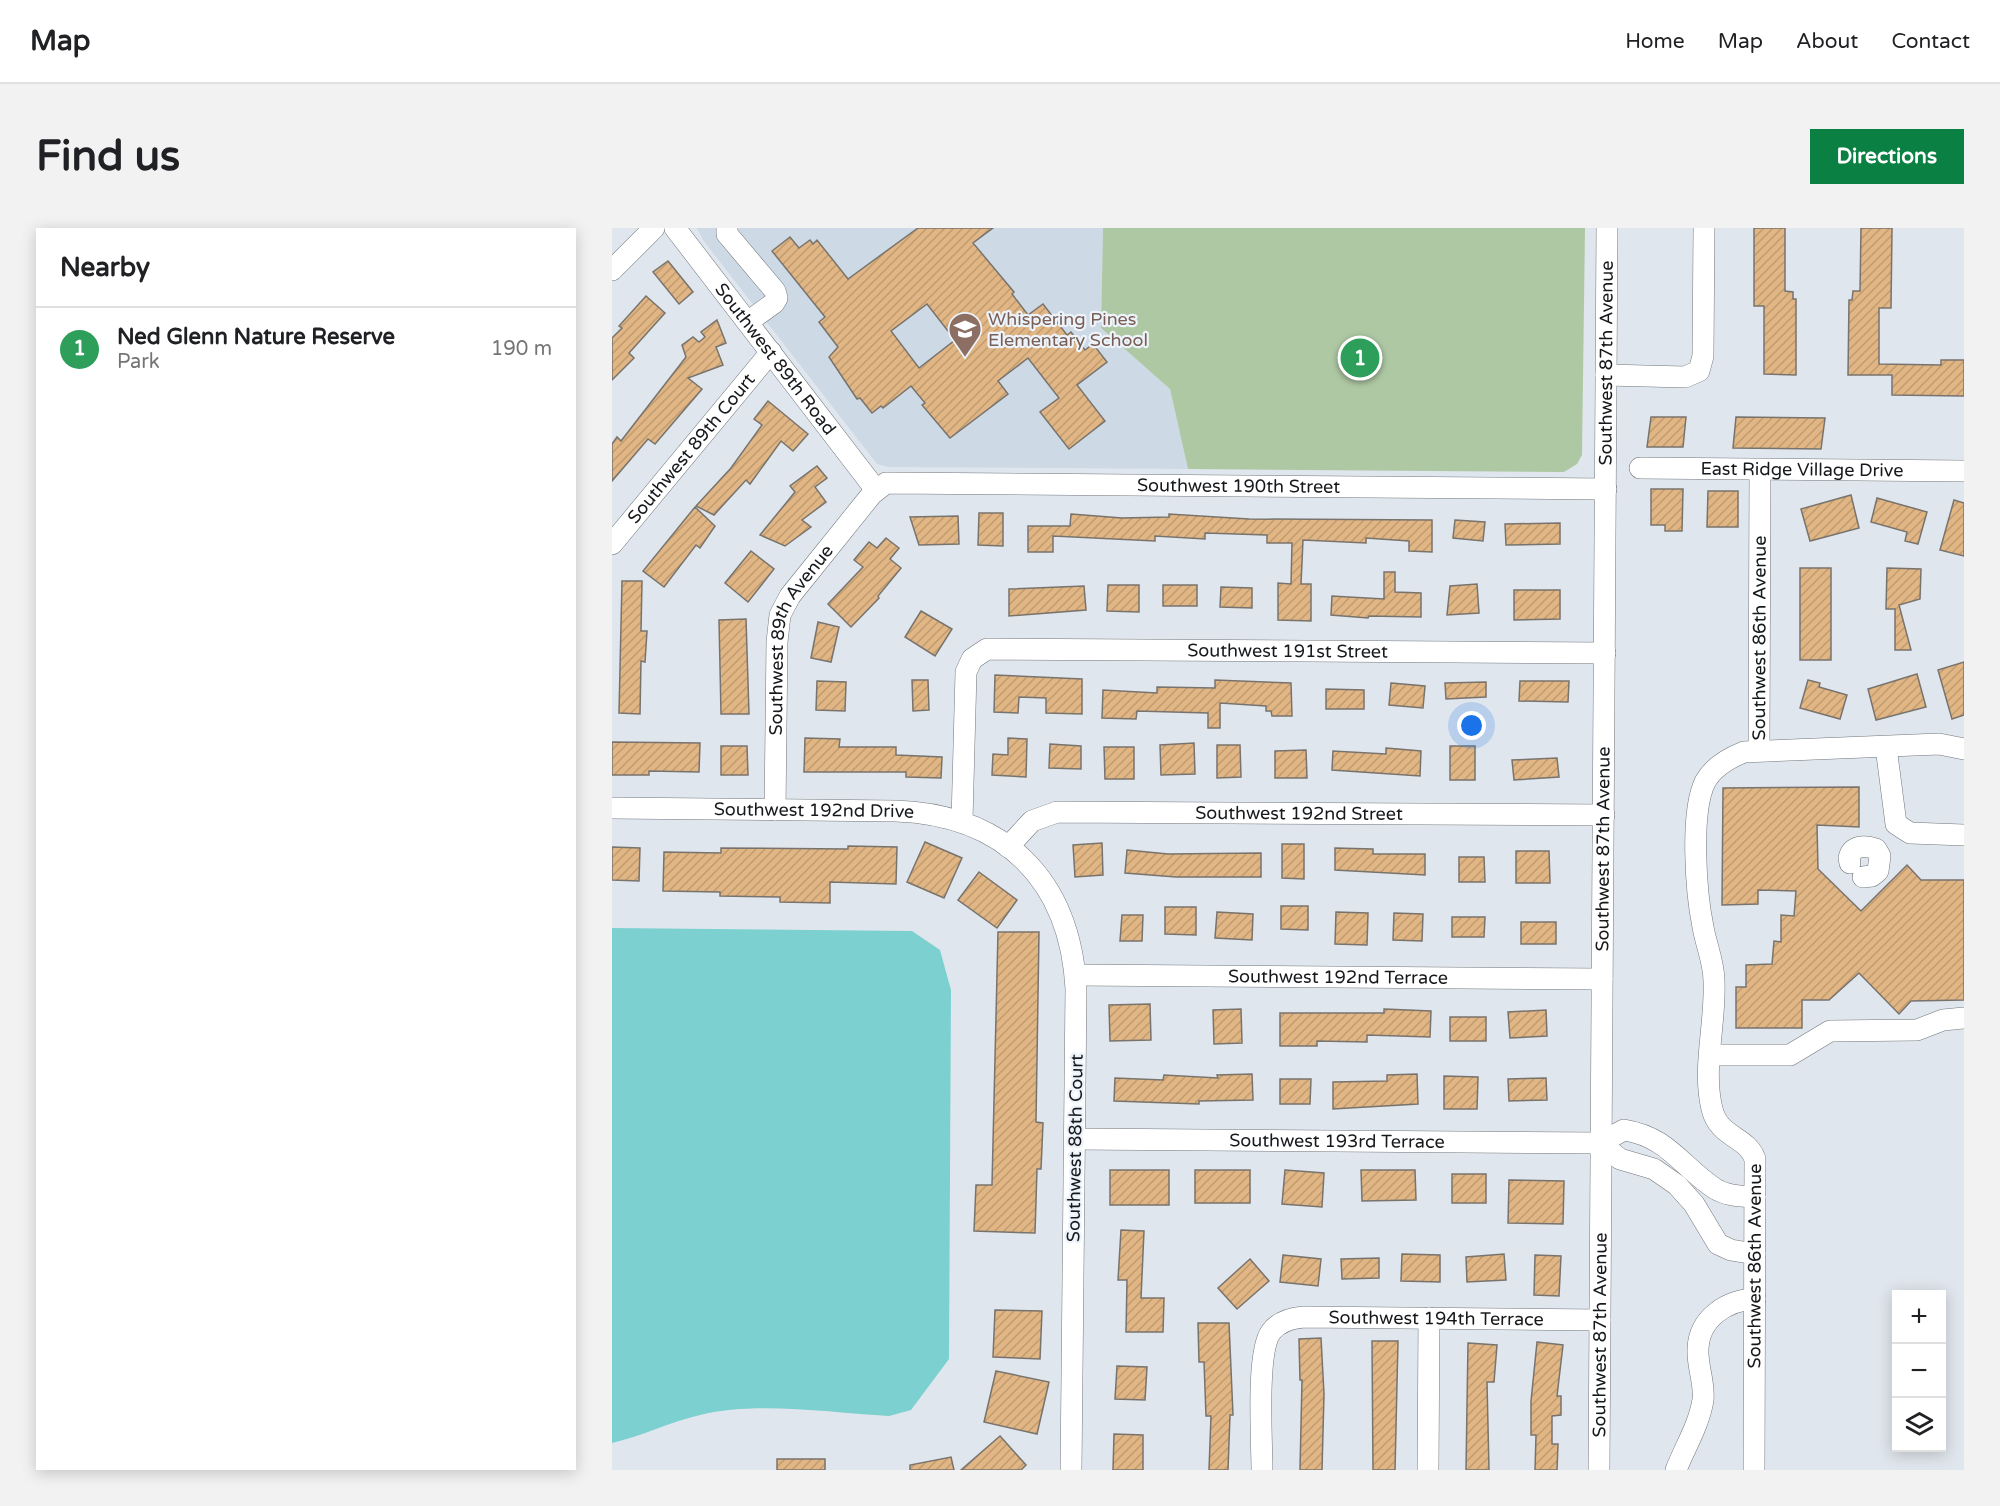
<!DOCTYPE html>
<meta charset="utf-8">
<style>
:root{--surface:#fff;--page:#f2f2f2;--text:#202124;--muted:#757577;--line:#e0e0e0;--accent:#0b8043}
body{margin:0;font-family:"Varela Round",sans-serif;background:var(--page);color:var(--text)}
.controls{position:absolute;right:18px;bottom:18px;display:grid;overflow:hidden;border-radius:0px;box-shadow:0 3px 15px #0003}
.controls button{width:54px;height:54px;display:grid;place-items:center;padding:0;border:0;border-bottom:2px solid var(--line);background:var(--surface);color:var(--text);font:30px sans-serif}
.you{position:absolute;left:860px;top:498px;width:21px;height:21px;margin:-15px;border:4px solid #fff;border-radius:50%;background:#1a73e8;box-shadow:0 0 0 9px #1a73e833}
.badge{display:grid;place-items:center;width:39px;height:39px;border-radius:50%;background:var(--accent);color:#fff;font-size:20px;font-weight:700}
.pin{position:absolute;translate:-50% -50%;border:3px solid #fff;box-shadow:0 2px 6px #0006}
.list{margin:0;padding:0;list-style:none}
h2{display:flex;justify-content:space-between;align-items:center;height:78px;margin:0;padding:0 24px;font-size:26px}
h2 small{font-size:20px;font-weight:400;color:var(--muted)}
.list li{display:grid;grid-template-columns:39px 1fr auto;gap:18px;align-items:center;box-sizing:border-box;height:84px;padding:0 24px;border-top:2px solid var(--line)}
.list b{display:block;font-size:22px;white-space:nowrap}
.list p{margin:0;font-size:20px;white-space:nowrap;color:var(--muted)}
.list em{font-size:20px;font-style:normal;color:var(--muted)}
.icon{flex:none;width:33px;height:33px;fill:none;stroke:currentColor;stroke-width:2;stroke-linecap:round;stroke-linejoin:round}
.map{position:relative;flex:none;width:1352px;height:1242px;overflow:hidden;border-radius:0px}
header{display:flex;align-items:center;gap:36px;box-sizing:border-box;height:84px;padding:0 30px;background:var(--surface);border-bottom:2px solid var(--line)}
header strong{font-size:28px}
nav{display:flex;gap:33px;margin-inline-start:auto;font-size:21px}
.intro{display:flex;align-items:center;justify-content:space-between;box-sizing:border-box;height:144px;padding:0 36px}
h1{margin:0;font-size:42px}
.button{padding:15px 27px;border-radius:0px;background:var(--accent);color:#fff;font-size:21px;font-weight:700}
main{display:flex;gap:36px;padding:0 36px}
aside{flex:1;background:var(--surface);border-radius:0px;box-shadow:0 3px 15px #0003}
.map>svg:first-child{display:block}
.built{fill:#cdd9e5}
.green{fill:#afc8a4}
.water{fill:#7cd0d0}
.building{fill:url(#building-hatch);stroke:#78736d;stroke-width:1.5;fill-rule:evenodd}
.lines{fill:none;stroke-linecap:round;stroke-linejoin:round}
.minor-casing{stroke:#71777c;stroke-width:22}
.minor{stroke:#fff;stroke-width:21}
.labels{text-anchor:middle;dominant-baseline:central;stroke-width:4.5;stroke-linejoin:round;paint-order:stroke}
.education-label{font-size:18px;fill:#785e54;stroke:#edf3fa;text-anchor:start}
.street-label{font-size:18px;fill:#16181b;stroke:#edf3fa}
</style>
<header>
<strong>Map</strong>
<nav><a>Home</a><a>Map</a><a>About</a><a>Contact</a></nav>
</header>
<div class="intro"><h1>Find us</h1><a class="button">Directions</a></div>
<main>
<aside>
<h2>Nearby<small></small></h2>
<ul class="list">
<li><span class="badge" style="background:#2e9e5b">1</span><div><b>Ned Glenn Nature Reserve</b><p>Park</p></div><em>190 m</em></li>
</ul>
</aside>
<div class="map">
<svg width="1352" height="1242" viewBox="0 0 1352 1242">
<defs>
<pattern id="building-hatch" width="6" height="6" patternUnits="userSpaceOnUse" patternTransform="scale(1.5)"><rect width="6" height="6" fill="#e1b684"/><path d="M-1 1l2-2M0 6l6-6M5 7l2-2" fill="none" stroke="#c09c71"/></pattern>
</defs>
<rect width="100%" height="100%" fill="#e0e6ed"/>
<path class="built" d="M 85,0 L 491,0 L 489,100 L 558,161 L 576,241 L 276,239 L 265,236 L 91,12 Z"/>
<path class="green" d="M 491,0 L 973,0 L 970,227 L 965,236 L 952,244 L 576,241 L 558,161 L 489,100 Z"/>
<path class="water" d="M 0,700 L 300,703 L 328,722 L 339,762 L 337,1131 L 299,1182 L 277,1188 C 219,1185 145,1173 88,1187 C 58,1194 30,1208 0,1215 Z"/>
<g class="building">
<path d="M 306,0 L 381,0 L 361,15 L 402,64 L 400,66 L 416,87 L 431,76 L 455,107 L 459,104 L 473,122 L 481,116 L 495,134 L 465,157 L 493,193 L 457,221 L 428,184 L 447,170 L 416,130 L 386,153 L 396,166 L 338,210 L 310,177 L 313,175 L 299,158 L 271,180 L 269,178 L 260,185 L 248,170 L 245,171 L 217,129 L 226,119 L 207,94 L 213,89 L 160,23 L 178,9 L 187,20 L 198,12 L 201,16 L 205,12 L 236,51 ZM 315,76 L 343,112 L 307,140 L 279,103 Z"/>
<path d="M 1142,0 L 1173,0 L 1173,63 L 1181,64 L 1181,71 L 1184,71 L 1184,147 L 1152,146 L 1152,78 L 1142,78 Z"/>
<path d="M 1249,0 L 1280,0 L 1279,80 L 1267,80 L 1267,136 L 1329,137 L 1329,132 L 1352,132 L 1352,168 L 1280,167 L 1280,147 L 1236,147 L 1237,72 L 1240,72 L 1241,63 L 1248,63 Z"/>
<path d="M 56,33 L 81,64 L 67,76 L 41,44 Z"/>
<path d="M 34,68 L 53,85 L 17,125 L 22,130 L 0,152 L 0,110 L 10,100 L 7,98 Z"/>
<path d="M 105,92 L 114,115 L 104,119 L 111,137 L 76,150 L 90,161 L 43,216 L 36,211 L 0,253 L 0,216 L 5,209 L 9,213 L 74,129 L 70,117 L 81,109 L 87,114 L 93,109 L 89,104 Z"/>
<path d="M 156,173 L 196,206 L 181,223 L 169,213 L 138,256 L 134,252 L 102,287 L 84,278 L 119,240 L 150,197 L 142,191 Z"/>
<path d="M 1039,189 L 1074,189 L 1071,219 L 1035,219 Z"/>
<path d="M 1124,189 L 1213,190 L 1209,221 L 1121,220 Z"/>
<path d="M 205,238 L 215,250 L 203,259 L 214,274 L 190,292 L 199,299 L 173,318 L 148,307 L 183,264 L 178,258 Z"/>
<path d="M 1039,261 L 1071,261 L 1070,303 L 1053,303 L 1053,297 L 1039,297 Z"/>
<path d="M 1096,263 L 1126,263 L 1126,299 L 1095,299 Z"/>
<path d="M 1239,267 L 1247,300 L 1198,313 L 1189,281 Z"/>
<path d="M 1265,270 L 1315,284 L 1306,316 L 1293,313 L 1295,304 L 1259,294 Z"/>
<path d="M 1342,272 L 1352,275 L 1352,328 L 1328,322 Z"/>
<path d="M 83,279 L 103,298 L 88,320 L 84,317 L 52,359 L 31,343 Z"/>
<path d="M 367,285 L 391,285 L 391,318 L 366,317 Z"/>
<path d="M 459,286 L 510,290 L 557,289 L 557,286 L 637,291 L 820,292 L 820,324 L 797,323 L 797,313 L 754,310 L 754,315 L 691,312 L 689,356 L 699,356 L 699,393 L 666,392 L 666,355 L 679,356 L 680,315 L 655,315 L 655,307 L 593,305 L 593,311 L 543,308 L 543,313 L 441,308 L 441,324 L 416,324 L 416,298 L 458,298 Z"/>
<path d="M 346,288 L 347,316 L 307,317 L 298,289 Z"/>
<path d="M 843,292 L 873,294 L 871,313 L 841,310 Z"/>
<path d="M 948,295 L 948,316 L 894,317 L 893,296 Z"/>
<path d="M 274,310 L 287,320 L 278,331 L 289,340 L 266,368 L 267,370 L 239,399 L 216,376 L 251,339 L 242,332 L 257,314 L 265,320 Z"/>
<path d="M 139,323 L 162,341 L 136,374 L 113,355 Z"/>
<rect x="1188" y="340" width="31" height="92"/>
<path d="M 1275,340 L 1309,341 L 1308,371 L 1287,377 L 1299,422 L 1283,422 L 1283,381 L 1274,381 Z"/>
<path d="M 772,344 L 783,344 L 783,364 L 809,365 L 809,389 L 757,388 L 756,390 L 719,387 L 720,368 L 772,371 Z"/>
<path d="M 10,353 L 30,353 L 29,403 L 35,403 L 33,434 L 29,433 L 28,486 L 7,485 Z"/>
<path d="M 865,356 L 867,385 L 835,387 L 838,358 Z"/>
<path d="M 496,357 L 527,357 L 527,384 L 495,383 Z"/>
<rect x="551" y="357" width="34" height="21"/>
<path d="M 472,358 L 474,382 L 397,388 L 397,361 Z"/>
<path d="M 609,359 L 640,360 L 640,380 L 608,379 Z"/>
<path d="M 902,362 L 948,362 L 948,391 L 902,392 Z"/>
<path d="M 309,383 L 340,401 L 323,428 L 293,409 Z"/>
<path d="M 134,391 L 137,486 L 109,486 L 107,392 Z"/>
<path d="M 206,394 L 227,399 L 219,434 L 199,430 Z"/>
<path d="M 1352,434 L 1352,487 L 1340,491 L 1326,442 Z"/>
<path d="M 1305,446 L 1314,479 L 1264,492 L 1256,461 Z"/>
<path d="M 383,447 L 470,451 L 470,486 L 434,485 L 434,470 L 407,469 L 406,485 L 382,484 Z"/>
<path d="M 300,452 L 316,452 L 317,482 L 301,483 Z"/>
<path d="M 603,452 L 679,455 L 680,488 L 660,488 L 659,483 L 654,483 L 654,478 L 608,475 L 608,500 L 596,500 L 596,485 L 525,483 L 524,491 L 490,490 L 491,462 L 545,465 L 545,459 L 603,460 Z"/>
<path d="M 1196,452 L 1208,455 L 1207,459 L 1235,467 L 1228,491 L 1188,480 Z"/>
<path d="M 205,453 L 234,454 L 233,483 L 204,482 Z"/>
<path d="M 908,453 L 957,453 L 956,474 L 907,473 Z"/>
<path d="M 874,454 L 874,469 L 834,471 L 833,455 Z"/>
<path d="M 779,455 L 813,458 L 811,480 L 777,477 Z"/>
<path d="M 714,461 L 752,462 L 752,481 L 714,481 Z"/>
<path d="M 193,510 L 228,511 L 227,519 L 284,519 L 284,527 L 330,529 L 329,550 L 294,549 L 294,544 L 192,544 Z"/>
<path d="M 396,510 L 415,511 L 414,549 L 380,547 L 381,526 L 396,527 Z"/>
<path d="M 0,514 L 88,515 L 87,544 L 37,543 L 37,547 L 0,547 Z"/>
<path d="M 582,515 L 583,546 L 549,547 L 548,517 Z"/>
<path d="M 438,516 L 469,518 L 469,541 L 437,540 Z"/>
<path d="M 605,517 L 628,517 L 629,549 L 605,550 Z"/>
<path d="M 109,518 L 135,518 L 136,547 L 109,547 Z"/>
<rect x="838" y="518" width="25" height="34"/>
<path d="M 492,519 L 522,519 L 522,551 L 493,551 Z"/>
<path d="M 774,520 L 809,523 L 808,548 L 720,542 L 721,523 L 774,526 Z"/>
<path d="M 694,522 L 695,550 L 663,550 L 663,523 Z"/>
<path d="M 945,530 L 947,549 L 902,552 L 900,532 Z"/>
<path d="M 1247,559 L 1247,599 L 1205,597 L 1206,641 L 1249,683 L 1295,637 L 1309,652 L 1352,652 L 1352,772 L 1299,773 L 1287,786 L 1247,745 L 1217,772 L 1190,772 L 1190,800 L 1124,800 L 1124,759 L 1134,759 L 1134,737 L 1160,736 L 1162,713 L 1169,714 L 1169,687 L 1182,688 L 1184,663 L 1146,662 L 1146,676 L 1110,677 L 1111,560 Z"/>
<path d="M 313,614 L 350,630 L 332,670 L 295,654 Z"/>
<path d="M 490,615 L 491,647 L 463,649 L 461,617 Z"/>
<path d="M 670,616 L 692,616 L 692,651 L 670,650 Z"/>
<path d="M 236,618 L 285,619 L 284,656 L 218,654 L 218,675 L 168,674 L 168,669 L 108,668 L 108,664 L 51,663 L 52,624 L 109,625 L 109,620 L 236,621 Z"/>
<path d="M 0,619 L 28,620 L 27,653 L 0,652 Z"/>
<path d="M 723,620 L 761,621 L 761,626 L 813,626 L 813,647 L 723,642 Z"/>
<path d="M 515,622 L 556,626 L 649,625 L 649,649 L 564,649 L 513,645 Z"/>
<path d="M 904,623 L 937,623 L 938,655 L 904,655 Z"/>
<path d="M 847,629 L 872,629 L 873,654 L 847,654 Z"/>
<path d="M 367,644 L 405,672 L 385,700 L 346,672 Z"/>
<path d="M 669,678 L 696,678 L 696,702 L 669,701 Z"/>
<path d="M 553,679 L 584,679 L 584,707 L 553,706 Z"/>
<path d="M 605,684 L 641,686 L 640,712 L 603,710 Z"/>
<path d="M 724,684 L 756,685 L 755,717 L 723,716 Z"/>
<path d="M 782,685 L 811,686 L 810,713 L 781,712 Z"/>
<path d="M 510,687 L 531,687 L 530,713 L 508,713 Z"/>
<path d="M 840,689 L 873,689 L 872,709 L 840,709 Z"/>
<rect x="909" y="694" width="35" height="22"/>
<path d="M 386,704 L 427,704 L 424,894 L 431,895 L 429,941 L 425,941 L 423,1005 L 362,1003 L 364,957 L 380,957 Z"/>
<path d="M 538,776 L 539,812 L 498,813 L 497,777 Z"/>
<path d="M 629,781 L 630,815 L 602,816 L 601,782 Z"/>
<path d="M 772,781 L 819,783 L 818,809 L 755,807 L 755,814 L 705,813 L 705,818 L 668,818 L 668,785 L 772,785 Z"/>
<path d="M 934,782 L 935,808 L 898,810 L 896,784 Z"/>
<rect x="838" y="789" width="36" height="24"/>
<path d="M 640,846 L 641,872 L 587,873 L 587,876 L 502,873 L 503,850 L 551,852 L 552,847 L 606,850 L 605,847 Z"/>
<path d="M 805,846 L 806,876 L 721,881 L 721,854 L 775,853 L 775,847 Z"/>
<path d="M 832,848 L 866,849 L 865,881 L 832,881 Z"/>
<path d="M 934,850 L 935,872 L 897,873 L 896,851 Z"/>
<path d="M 668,851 L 699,851 L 698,876 L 668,876 Z"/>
<rect x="498" y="942" width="59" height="35"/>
<rect x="583" y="942" width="55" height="33"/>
<path d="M 673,942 L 712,945 L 710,979 L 670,976 Z"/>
<path d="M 749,942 L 803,942 L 804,972 L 750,973 Z"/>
<rect x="840" y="946" width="34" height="29"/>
<path d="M 897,952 L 952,953 L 951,996 L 896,995 Z"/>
<path d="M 509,1002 L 532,1003 L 529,1070 L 552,1070 L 551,1104 L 514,1104 L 515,1052 L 506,1052 Z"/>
<path d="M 790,1026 L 828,1027 L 828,1054 L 789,1053 Z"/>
<path d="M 892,1026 L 894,1052 L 855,1054 L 854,1029 Z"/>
<path d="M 671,1027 L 709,1031 L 706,1058 L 668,1054 Z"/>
<path d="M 923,1027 L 949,1028 L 947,1068 L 922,1067 Z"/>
<path d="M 767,1030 L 767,1050 L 730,1051 L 729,1031 Z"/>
<path d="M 638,1031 L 657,1053 L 625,1081 L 606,1060 Z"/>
<path d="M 383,1082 L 430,1083 L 428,1131 L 381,1129 Z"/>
<path d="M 586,1095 L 617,1095 L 621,1187 L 618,1187 L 616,1242 L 597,1242 L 599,1188 L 594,1188 L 592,1134 L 587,1134 Z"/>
<path d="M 709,1110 L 712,1166 L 710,1242 L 688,1242 L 690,1152 L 688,1152 L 687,1111 Z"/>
<path d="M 760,1113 L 786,1113 L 783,1242 L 761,1242 Z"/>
<path d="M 925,1114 L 951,1117 L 945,1168 L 949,1168 L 949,1187 L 940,1188 L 940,1216 L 946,1216 L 945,1242 L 923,1242 L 924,1207 L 919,1207 L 919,1173 Z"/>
<path d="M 856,1115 L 885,1117 L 882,1154 L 875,1154 L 877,1242 L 854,1242 Z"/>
<path d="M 505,1138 L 535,1139 L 533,1172 L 503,1171 Z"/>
<path d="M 384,1143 L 437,1154 L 425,1206 L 372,1194 Z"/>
<path d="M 502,1206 L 531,1207 L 531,1242 L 501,1242 Z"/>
<path d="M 388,1208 L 414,1237 L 409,1242 L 349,1242 Z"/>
<path d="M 339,1229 L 342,1242 L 298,1242 L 298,1237 Z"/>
<rect x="165" y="1231" width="48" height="11"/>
</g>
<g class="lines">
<g class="minor-casing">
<g id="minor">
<path id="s1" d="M 63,0 L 264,262"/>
<path d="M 115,0 L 115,6 L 163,63 L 165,70 L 162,75 L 137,93"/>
<path d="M 0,42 L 42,0"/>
<path d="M 994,147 L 1073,149 L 1087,143 L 1091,128 L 1092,0"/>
<path id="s2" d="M 1028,240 L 1352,243"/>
<path id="s3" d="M 0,316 L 159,124"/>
<path d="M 1274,519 L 1284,596 L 1298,605 L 1352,607"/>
<path id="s4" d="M 1147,522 L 1148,242"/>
<path id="s5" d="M 0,580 L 284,583 C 392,587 458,651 464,761 L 459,1242"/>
<path id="s6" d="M 163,582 L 165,414 L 168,387 L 178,368 L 260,266 L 274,255 L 994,261"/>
<path id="s7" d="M 350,593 L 354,444 L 360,431 L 375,421 L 993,425"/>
<path id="s8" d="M 396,619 L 420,593 L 445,584 L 992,587"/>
<path d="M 1238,635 L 1237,630 C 1240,617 1253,617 1264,621 L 1268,628 L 1266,643 L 1260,648 L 1251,649"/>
<path id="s9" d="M 464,747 L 990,751"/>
<path d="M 1098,827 L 1178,827 L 1218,803 L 1305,802 L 1331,792 L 1352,790"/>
<path id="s10" d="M 463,911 L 988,915 L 1012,902 C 1056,909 1068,937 1102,960 C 1114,968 1129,968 1143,969"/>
<path d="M 988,915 L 1008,931 L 1042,941 L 1065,957 L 1082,976 L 1106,1016 L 1119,1022 L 1143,1026"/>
<path id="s11" d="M 650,1242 C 650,1213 644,1124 659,1104 C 667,1093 680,1090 692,1089 L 988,1092"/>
<path d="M 816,1242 L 817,1090"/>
<path id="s12" d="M 987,1242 L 995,0"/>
<path d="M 1064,1242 C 1073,1219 1087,1197 1091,1172 C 1093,1155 1085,1138 1086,1121 C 1087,1090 1115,1072 1143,1071"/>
<path id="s13" d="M 1142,1242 L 1143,931 C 1135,908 1107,910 1100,881 C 1090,840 1104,795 1102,753 C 1102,734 1094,717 1091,699 C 1084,665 1078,585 1093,554 C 1101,539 1117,530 1132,524 L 1327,516 L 1352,521"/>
</g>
</g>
<use href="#minor" class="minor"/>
</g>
<defs>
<g id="school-pin" transform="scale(1.725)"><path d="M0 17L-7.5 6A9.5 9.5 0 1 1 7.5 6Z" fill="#8d6e63" stroke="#edf3fa"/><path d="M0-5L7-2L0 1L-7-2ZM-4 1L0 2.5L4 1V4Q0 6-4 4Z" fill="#fff"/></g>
</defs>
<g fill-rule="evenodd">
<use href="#school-pin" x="353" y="101"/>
</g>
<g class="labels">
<g class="education-label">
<text x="376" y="91">Whispering Pines<tspan x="376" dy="21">Elementary School</tspan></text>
</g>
<g class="street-label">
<text stroke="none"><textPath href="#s1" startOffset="165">Southwest 89th Road</textPath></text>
<text stroke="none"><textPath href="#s12" startOffset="1107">Southwest 87th Avenue</textPath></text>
<text stroke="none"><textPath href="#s3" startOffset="124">Southwest 89th Court</textPath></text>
<text stroke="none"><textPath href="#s2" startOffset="162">East Ridge Village Drive</textPath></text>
<text stroke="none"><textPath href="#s6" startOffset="718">Southwest 190th Street</textPath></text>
<text stroke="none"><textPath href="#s4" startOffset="112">Southwest 86th Avenue</textPath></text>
<text stroke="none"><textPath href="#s6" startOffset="177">Southwest 89th Avenue</textPath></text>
<text stroke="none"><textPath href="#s7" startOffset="482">Southwest 191st Street</textPath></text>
<text stroke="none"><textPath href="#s5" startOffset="202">Southwest 192nd Drive</textPath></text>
<text stroke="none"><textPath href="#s8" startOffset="304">Southwest 192nd Street</textPath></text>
<text stroke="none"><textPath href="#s12" startOffset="621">Southwest 87th Avenue</textPath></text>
<text stroke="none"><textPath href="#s9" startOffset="262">Southwest 192nd Terrace</textPath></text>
<text stroke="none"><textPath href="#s10" startOffset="262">Southwest 193rd Terrace</textPath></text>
<text transform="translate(463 920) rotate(-89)">Southwest 88th Court</text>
<text stroke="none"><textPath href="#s13" startOffset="204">Southwest 86th Avenue</textPath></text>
<text stroke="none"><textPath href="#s11" startOffset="309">Southwest 194th Terrace</textPath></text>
<text stroke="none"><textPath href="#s12" startOffset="135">Southwest 87th Avenue</textPath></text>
</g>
</g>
</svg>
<div class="controls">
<button>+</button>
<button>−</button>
<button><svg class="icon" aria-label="layers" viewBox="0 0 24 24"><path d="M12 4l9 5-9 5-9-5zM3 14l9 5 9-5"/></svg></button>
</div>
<div class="you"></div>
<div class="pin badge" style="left:748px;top:130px;background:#2e9e5b">1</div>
</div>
</main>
